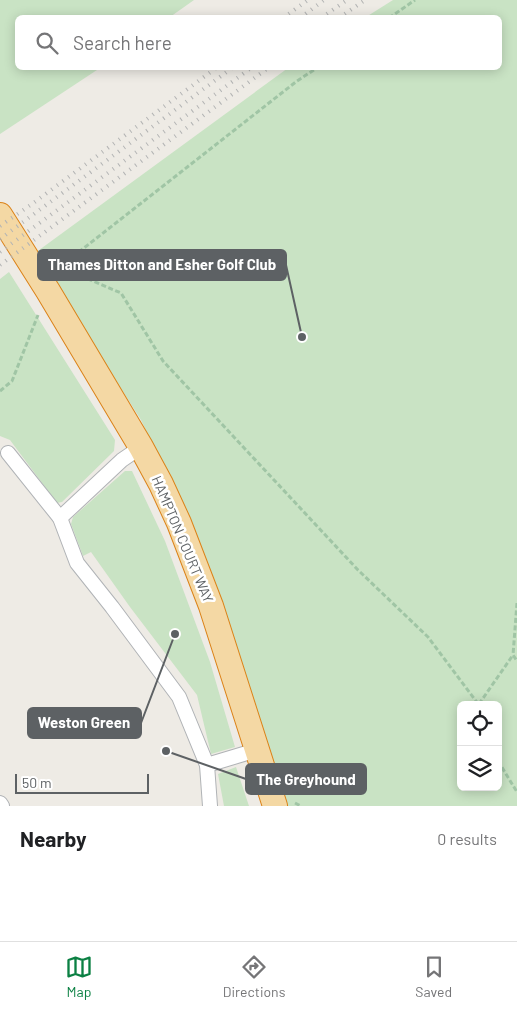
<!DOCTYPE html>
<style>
:root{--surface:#fff;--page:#f6f6f6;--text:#202124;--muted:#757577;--line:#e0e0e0;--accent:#0b8043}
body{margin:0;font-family:Barlow,sans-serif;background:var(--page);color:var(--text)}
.controls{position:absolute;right:15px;bottom:15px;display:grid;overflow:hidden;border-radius:8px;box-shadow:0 2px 12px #0003}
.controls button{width:45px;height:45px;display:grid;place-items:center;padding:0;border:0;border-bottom:1px solid var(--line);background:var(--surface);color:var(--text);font:25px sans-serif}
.scale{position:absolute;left:15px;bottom:12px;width:134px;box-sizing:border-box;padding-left:5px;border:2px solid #5d6164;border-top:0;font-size:14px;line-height:18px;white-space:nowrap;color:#5d6164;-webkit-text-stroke:4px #fff;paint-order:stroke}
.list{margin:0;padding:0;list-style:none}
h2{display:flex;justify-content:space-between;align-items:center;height:65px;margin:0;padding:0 20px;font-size:21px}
h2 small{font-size:16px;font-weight:400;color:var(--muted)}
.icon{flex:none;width:28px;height:28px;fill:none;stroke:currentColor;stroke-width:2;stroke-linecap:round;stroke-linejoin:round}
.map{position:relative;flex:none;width:517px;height:806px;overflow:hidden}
.search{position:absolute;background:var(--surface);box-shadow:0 2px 12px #0003;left:15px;right:15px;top:15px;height:55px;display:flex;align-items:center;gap:12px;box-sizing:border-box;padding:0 18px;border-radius:8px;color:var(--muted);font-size:19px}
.sheet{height:135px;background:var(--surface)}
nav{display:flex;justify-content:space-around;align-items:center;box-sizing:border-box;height:70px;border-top:1px solid var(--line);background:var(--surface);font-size:14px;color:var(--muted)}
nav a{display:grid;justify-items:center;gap:2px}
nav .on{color:var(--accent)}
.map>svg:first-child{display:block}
.green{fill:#c9e3c4;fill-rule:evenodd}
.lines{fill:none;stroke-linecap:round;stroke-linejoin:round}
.minor-casing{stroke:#b0b3b6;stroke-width:16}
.trunk-casing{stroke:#db8218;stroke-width:26}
.path{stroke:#a0c5a5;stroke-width:3;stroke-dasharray:5 2.5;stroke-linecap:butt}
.minor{stroke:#fff;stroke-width:14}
.trunk{stroke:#f4d8a4;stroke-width:24}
.rail{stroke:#b3b4b4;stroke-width:4;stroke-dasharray:1 6;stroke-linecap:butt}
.labels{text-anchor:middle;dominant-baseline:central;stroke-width:5;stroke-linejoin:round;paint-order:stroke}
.street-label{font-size:14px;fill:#5d6164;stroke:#fff}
.leader{fill:none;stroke:#5d6164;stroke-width:2}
.callout-dot{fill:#5d6164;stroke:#fff;stroke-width:2}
.callout{fill:#5d6164;stroke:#5d6164;stroke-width:2}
.callout-label{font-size:15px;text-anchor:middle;font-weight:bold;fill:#fff}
</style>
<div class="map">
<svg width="517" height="806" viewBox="0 0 517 806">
<rect width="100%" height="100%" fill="#eeebe5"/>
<g class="green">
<path d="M 0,0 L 194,0 L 170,17 L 18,18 L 18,68 L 100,68 L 0,134 Z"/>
<path d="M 393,0 L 517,0 L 517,806 L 286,806 L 190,522 L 141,420 L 35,253 L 288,68 L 500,68 L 500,18 L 366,17 ZM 461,705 L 498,705 L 498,787 L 461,787 Z"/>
<path d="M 9,272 L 115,440 L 114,451 L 62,502 L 57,503 L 10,440 L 0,436 L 0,279 Z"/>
<path d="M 125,471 L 132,471 L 165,541 L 210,662 L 235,747 L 211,754 L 197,695 L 130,607 L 91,552 L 83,556 L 71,524 L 73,517 Z"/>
<path d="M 236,767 L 249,806 L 224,806 L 218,774 Z"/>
</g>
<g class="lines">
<g class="minor-casing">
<g id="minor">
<path d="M 8,453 L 60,518 L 77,563 L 112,607 L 179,697 L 207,765 L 210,806"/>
<path d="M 60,518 L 122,460 L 141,447"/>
<path d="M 207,765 L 257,750"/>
<path d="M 0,803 L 2,806"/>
</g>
</g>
<g class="trunk-casing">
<path id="trunk" d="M 0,215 L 48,291 L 141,447 L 161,484 L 179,523 L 211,606 L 275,806"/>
</g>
<g class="path">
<path d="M 389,18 L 415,0"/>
<path d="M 61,266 L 297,81 L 317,68"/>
<path d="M 60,267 L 121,293 L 163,361 L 358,570 L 428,637 L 479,705"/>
<path d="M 0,391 L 12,381 L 38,315"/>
<path d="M 517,603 L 513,655 L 517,661"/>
<path d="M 479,704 L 513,655"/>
<path d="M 498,761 L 517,792"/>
<path d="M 295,803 L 301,806"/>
</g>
<use href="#minor" class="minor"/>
<use href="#trunk" class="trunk"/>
<g class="rail">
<path d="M 283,18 L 308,0"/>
<path d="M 300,18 L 324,0"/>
<path d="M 321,18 L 347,0"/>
<path d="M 339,18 L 365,0"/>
<path d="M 0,226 L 32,204 L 216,68"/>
<path d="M 0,239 L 232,68"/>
<path d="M 0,252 L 251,68"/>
<path d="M 0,265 L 268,68"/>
</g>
</g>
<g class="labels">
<g class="street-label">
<text transform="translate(183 539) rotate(67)">HAMPTON COURT WAY</text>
</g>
</g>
<path class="leader" d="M302 337L286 265M175 634L141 723M166 751L246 779"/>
<g class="callout-dot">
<circle cx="302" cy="337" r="5"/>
<circle cx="175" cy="634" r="5"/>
<circle cx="166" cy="751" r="5"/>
</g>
<g class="callout">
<rect x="38" y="250" width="248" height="30" rx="5"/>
<rect x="28" y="708" width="113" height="30" rx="5"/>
<rect x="246" y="764" width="120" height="30" rx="5"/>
</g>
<g class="callout-label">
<text x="162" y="270">Thames Ditton and Esher Golf Club</text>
<text x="84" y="728">Weston Green</text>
<text x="306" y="785">The Greyhound</text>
</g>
</svg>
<div class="controls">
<button><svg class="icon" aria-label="locate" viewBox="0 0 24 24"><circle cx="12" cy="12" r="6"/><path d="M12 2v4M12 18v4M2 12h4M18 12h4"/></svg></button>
<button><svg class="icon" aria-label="layers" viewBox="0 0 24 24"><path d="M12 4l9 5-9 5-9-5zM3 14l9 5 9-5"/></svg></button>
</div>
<div class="scale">50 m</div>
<div class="search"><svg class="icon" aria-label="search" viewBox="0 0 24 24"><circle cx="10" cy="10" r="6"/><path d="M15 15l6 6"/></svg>Search here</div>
</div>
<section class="sheet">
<h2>Nearby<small>0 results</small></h2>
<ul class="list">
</ul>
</section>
<nav>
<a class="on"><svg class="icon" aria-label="map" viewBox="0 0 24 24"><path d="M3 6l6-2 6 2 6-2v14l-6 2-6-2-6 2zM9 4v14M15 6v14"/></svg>Map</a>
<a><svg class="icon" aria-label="directions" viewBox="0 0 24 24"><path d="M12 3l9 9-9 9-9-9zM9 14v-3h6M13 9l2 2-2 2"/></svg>Directions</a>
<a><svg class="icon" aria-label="saved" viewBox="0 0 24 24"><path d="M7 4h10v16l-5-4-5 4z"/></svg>Saved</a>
</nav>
